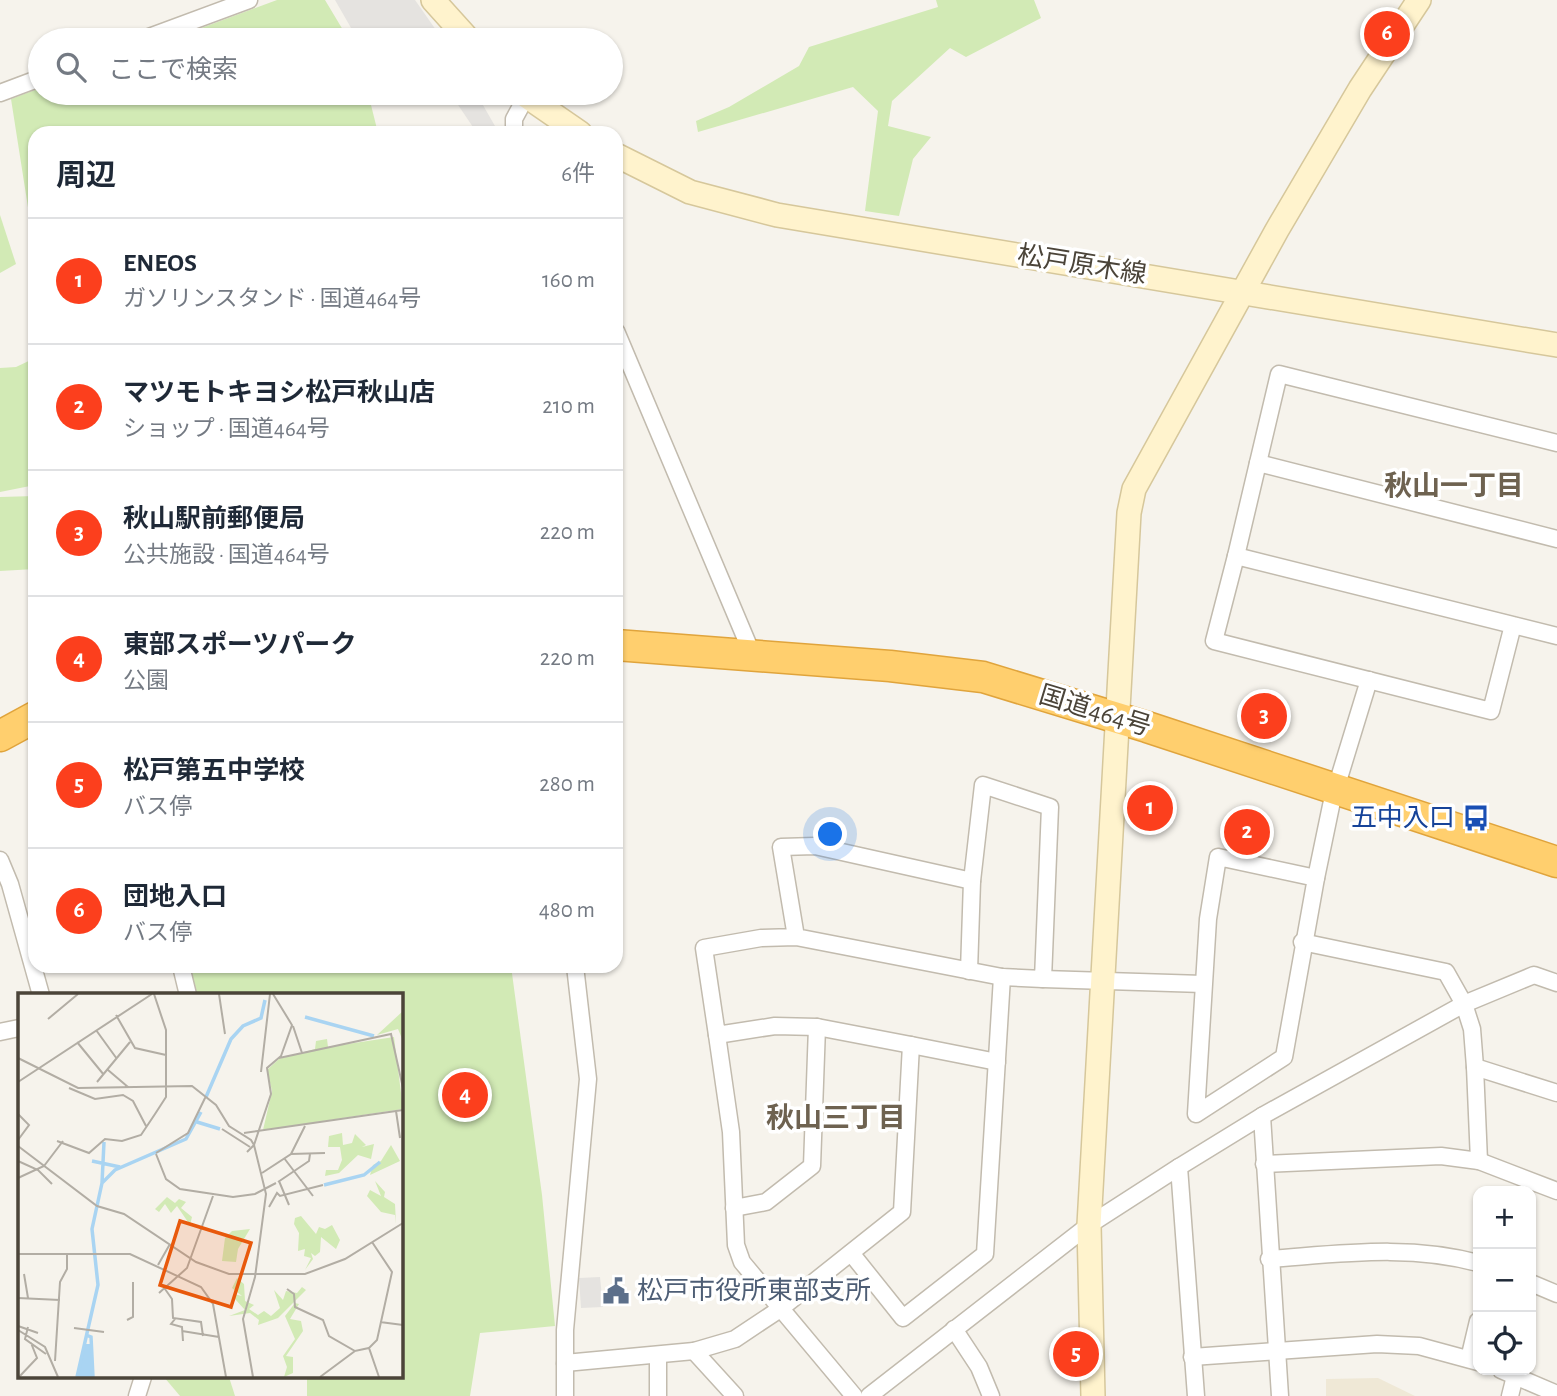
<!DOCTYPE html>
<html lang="ja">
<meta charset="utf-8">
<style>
:root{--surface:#fff;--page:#f6f6f7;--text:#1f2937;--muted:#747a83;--line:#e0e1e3;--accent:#fc3f1d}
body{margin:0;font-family:"Alegreya Sans","Noto Sans JP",sans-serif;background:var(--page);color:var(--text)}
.controls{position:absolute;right:21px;bottom:21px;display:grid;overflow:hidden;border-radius:14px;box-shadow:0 2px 5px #0004}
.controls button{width:63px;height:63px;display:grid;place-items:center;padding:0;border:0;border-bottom:2px solid var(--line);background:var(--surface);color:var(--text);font:35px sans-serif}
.you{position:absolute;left:831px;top:835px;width:24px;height:24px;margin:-18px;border:5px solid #fff;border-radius:50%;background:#1a73e8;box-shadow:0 0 0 10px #1a73e833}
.badge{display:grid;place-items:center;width:46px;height:46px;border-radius:50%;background:var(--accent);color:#fff;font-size:23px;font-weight:700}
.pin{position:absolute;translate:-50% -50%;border:4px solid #fff;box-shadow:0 2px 7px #0006}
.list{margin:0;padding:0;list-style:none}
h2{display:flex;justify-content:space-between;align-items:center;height:91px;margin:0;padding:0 28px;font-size:30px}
h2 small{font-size:23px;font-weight:400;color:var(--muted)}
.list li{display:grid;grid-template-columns:46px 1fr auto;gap:21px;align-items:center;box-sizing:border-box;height:126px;padding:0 28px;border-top:2px solid var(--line)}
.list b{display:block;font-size:26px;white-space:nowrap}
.list p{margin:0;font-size:23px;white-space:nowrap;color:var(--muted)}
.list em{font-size:23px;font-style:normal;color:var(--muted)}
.icon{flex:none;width:38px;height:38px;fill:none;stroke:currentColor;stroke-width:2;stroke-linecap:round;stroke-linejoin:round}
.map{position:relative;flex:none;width:1557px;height:1396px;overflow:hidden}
.search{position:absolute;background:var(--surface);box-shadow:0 2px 5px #0004;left:28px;top:28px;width:595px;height:77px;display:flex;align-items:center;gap:18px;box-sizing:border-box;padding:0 24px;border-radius:38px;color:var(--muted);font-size:26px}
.panel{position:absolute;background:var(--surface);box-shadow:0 2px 5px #0004;left:28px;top:126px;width:595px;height:847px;border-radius:21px}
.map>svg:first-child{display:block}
.education{fill:#efe8d6}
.green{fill:#d2eab5}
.parking{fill:#e5e3e0}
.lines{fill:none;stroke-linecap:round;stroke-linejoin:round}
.street-casing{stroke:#c2bbae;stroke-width:19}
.secondary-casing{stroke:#d6c79b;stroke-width:26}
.highway-casing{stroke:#e0a43c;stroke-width:33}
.street{stroke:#fff;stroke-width:16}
.secondary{stroke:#fff3cd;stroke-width:23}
.highway{stroke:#ffcf6e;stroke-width:30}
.labels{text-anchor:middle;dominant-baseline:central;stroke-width:7;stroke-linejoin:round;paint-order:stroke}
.street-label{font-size:26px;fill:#4b4439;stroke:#fff}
.transit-label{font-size:26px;fill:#164399;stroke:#fff;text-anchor:end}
.service-label{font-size:26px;fill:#4e5e75;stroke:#fff;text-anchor:start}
.neighbourhood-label{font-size:28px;font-weight:bold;fill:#6e6250;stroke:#fff}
.inset-river{fill:none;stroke:#a9d4f2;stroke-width:3.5}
.inset-road{fill:none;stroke:#b2ada4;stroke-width:2}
.view{fill:#e8590c;fill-opacity:0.15;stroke:#e8590c;stroke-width:3.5}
.inset-edge{fill:none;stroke:#4b4439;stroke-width:3.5}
</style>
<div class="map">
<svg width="1557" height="1396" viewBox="0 0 1557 1396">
<rect width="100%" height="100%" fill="#f6f3ec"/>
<path class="education" d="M 1378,1378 L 1415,1396 L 1326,1396 L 1326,1379 Z"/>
<g class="green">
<path d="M 277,0 L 325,0 L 349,40 L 169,40 Z"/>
<path d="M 936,0 L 1034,0 L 1041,18 L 966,57 L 950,48 L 892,101 L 888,126 L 931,137 L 913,159 L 899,216 L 865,211 L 878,111 L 853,87 L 698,132 L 696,121 L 729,107 L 799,66 L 809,47 L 938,7 Z"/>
<path d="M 40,88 L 40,93 L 368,93 L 378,133 L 35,133 L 35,252 L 11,99 Z"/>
<path d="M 0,215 L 16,264 L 0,273 Z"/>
<path d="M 35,358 L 35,485 L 0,492 L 0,368 L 16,367 Z"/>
<path d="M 35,496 L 35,569 L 0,571 L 0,497 Z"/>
<path d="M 188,966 L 511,966 L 542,1195 L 555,1326 L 480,1333 L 470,1396 L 307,1396 L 307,1377 L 401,1377 L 401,995 L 194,995 Z"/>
<path d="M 164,1377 L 229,1377 L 235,1396 L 180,1396 Z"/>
</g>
<g class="parking">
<path d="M 335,0 L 415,0 L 443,40 L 358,40 Z"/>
<path d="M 450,93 L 476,93 L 499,133 L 477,133 Z"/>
<path d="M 600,1277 L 603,1307 L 581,1308 L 579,1278 Z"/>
</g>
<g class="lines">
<g class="street-casing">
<g id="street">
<path d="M 141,40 L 249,0"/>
<path d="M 0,93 L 40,78"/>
<path d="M 514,133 L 514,119 L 526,97"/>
<path d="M 616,331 L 748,644 L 747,655"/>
<path d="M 1258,463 L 1557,539"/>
<path d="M 1236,556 L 1279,374 L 1557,443"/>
<path d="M 1513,625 L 1491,711 L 1214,641 L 1236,556 L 1557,636"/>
<path d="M 1218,857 L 1316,878 L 1284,1057 L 1196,1114 L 1208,919 Z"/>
<path d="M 0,860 L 10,884 L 41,995"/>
<path d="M 1316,878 L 1332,801 L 1369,680"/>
<path d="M 1302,942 L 1446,972 L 1464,1004 L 1534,975 L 1557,983"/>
<path d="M 181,966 L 188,995"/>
<path d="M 969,971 L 972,881"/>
<path d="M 1043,979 L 1203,984"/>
<path d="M 0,1032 L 19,1028"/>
<path d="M 717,1035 L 731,1132 L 736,1245 L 742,1262 L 854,1396"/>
<path d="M 911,1045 L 997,1062"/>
<path d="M 1475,1067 L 1479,1161"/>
<path d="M 1262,1116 L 1464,1004 L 1472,1029 L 1475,1067 L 1557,1093"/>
<path d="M 1264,1164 L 1441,1156 L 1479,1161 L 1557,1191"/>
<path d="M 734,1208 L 766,1202 L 812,1166 L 817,1027"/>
<path d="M 851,1253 L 903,1318 L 985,1254 L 1002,977"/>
<path d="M 1269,1259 C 1340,1254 1409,1244 1478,1263"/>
<path d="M 1531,1283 L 1557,1294"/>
<path d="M 954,1329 L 979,1367 L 991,1396"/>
<path d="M 1192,1357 L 1377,1344 L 1419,1346 L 1478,1362"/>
<path d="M 1469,1359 L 1478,1321"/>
<path d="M 565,1363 L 694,1351"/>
<path d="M 1501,1370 L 1557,1394"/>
<path d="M 137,1396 L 143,1377"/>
<path d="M 565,1396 L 565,1330 L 588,1079 L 575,966"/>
<path d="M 658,1396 L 658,1355"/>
<path d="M 735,1396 L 694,1351 L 735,1339 L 780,1309 L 902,1212 L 911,1045 L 817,1027 L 775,1026 L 717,1035 L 704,948 L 761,938 L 796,937 L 1002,977 L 1043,979 L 1050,807 L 983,785 L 972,881 L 815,846 L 781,847 L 796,937"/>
<path d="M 869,1396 L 1089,1225 L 1179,1167"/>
<path d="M 1196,1396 L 1179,1167 L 1262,1116 L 1280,1396"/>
<path d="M 1510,1396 L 1515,1376"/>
</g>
</g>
<g class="secondary-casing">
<g id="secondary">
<path d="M 433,0 L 469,40"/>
<path d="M 522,93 L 580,133"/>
<path d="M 616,155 L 690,192 L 777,215 L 1557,345"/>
<path d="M 1093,1396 L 1089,1225 L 1129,513 L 1134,489 L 1277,230 L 1360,89 L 1419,0"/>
</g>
</g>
<g class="highway-casing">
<g id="highway">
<path d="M 616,645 L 890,666 L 983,677 L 1147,727 L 1557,862"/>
<path d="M 0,736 L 35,717"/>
</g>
</g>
<use href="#street" class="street"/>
<use href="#secondary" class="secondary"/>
<use href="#highway" class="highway"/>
</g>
<defs>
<g id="bus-bare" transform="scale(2.1)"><path d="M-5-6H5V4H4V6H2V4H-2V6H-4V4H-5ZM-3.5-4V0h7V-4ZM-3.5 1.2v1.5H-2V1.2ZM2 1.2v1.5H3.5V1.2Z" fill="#1a4fb4" stroke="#fff" stroke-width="2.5" paint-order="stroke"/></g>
<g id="civic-bare" transform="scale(2.1)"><path d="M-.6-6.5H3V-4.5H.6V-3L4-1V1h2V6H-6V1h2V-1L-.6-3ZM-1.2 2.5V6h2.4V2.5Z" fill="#5c6f8a" stroke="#fff" stroke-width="2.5" paint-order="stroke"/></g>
</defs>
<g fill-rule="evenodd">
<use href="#bus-bare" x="1476" y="818"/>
<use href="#civic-bare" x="616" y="1291"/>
</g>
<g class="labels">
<g class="street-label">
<text transform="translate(1082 265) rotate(9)">松戸原木線</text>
<text transform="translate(1095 711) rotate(17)">国道464号</text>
</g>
<g class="transit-label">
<text x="1455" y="818">五中入口</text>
</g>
<g class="service-label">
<text x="637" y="1291">松戸市役所東部支所</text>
</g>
<g class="neighbourhood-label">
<text x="1454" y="487">秋山一丁目</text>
<text x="836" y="1119">秋山三丁目</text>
</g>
</g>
<g transform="translate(18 993)">
<rect width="385" height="385" fill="#f6f3ec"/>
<path d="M 385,18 L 385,48 L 380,36 L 359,42 ZM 376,44 L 385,116 L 245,137 L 254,98 L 249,77 L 261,66 L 297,56 L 298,48 L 309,46 L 310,54 ZM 324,140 L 325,152 L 334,150 L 337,141 L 348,152 L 344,154 L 356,151 L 353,166 L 340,162 L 321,180 L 307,183 L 308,177 L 320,177 L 324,167 L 322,154 L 310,154 L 311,143 ZM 373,152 L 382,168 L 352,182 L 355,172 L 363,168 ZM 357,188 L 367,199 L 366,204 L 377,211 L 378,231 L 377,222 L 363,219 L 349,203 L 352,197 L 363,203 ZM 149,204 L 157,210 L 161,206 L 168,209 L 163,215 L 174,224 L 172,232 L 159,213 L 153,220 L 147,211 L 141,219 L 137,216 ZM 283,223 L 298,241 L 301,234 L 307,236 L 314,232 L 322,247 L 318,256 L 303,244 L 302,259 L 297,263 L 293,260 L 295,266 L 287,277 L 293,265 L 286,263 L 287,256 L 280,258 L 281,240 L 276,231 L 277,225 ZM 232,236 L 220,256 L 218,269 L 204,268 L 207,245 L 214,238 ZM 219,285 L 226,291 L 227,308 L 236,312 L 231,316 L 240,322 L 246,318 L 253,323 L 262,315 L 256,297 L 265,307 L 268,298 L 279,300 L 284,294 L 288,297 L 260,325 L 240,332 L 241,327 L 232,320 L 211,323 L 227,317 L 217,306 L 216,301 L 224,303 L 214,295 ZM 277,310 L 281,311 L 272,326 L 283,328 L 285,338 L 268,363 L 275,364 L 275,380 L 266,384 L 269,374 L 265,363 L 277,346 L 267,323 Z" fill="#d2eab5"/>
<path d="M 67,351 L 73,351 L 75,384 L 59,384 Z" fill="#a9d4f2"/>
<path class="inset-river" d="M 287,24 L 356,43M 188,104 L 213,46 L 225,33 L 243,25 L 247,7M 179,129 L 202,136M 74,168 L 102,174M 84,190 L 86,149M 306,192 L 346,182 L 362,169M 68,342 L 73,344 L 75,384M 59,384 L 80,292 L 74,236 L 84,190 L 97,177 L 168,146 L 183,119"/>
<path class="inset-road" d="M 201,1 L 207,41M 98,22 L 117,55 L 148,62M 30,26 L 60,1M 275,33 L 284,60M 78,37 L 99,66M 59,49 L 86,82M 0,65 L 60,95 L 174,93 L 198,112 L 211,133 L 233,147 L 236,152 L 229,159M 261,65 L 373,41 L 385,95M 90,77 L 110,94M 243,79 L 252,1M 0,89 L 134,1M 79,89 L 112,49M 51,95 L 77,106 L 105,102 L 115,108 L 128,133M 378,118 L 382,145M 0,121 L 11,132 L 0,147M 204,136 L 232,154M 226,140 L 385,117M 39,148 L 71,160 L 87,146 L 104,148 L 123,142 L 137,121 L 148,104 L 148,37 L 136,1M 0,153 L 79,213 L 106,221 L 178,269 L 211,281 L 287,281 L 327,266 L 385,230M 138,160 L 170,140 L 188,103M 138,161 L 148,186 L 162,196 L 215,204 L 237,201 L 258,190M 273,161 L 307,160M 266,165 L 295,203M 0,168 L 20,177 L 34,191M 244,180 L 273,161 L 287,133M 0,185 L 26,173 L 45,148M 261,188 L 271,212M 260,189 L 291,168 L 292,161M 251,214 L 259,200 L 262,203 L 305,192M 0,261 L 112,261 L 183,294 L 195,311 L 208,384M 140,272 L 152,251M 6,281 L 10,305M 147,296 L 154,306 L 155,325 L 183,329 L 185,343M 269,296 L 276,301 L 277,314 L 305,327 L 311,343 L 337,358 L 351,355 L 361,384M 141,300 L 169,275 L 195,203M 0,305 L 42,307M 157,326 L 153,331 L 164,334 L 165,348M 109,327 L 115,324 L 115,289M 362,329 L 385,332M 0,333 L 20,340M 10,334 L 7,346 L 28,361M 56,335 L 86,339M 0,337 L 27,354 L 40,384M 164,338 L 201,344M 351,355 L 359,347 L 374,279 L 354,249M 37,368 L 42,289 L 49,276 L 49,261M 1,384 L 19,365 L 13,350M 235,384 L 225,326 L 237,284 L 248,201 L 236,152 L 253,101 L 249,75 L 263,63 L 274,32 L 255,1M 302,384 L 337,358"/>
<path class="view" d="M 162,228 L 233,250 L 213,314 L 142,292 Z"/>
<rect width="385" height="385" class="inset-edge"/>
</g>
</svg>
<div class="controls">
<button>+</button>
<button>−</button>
<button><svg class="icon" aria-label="locate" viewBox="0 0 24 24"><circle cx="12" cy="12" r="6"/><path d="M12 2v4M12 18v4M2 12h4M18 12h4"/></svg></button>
</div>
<div class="you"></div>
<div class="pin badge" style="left:1150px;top:808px">1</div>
<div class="pin badge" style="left:1247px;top:832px">2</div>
<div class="pin badge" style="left:1264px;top:716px">3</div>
<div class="pin badge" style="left:465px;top:1095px">4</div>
<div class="pin badge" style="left:1076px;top:1354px">5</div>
<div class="pin badge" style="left:1387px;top:34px">6</div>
<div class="search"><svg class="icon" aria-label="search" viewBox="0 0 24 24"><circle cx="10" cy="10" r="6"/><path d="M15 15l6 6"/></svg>ここで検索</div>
<section class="panel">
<h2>周辺<small>6件</small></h2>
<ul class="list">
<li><span class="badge">1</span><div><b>ENEOS</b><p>ガソリンスタンド · 国道464号</p></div><em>160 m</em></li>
<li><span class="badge">2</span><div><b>マツモトキヨシ松戸秋山店</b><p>ショップ · 国道464号</p></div><em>210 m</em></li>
<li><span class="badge">3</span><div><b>秋山駅前郵便局</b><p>公共施設 · 国道464号</p></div><em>220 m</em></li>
<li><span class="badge">4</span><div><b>東部スポーツパーク</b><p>公園</p></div><em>220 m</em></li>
<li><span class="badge">5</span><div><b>松戸第五中学校</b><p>バス停</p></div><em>280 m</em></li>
<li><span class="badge">6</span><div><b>団地入口</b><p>バス停</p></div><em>480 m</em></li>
</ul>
</section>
</div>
